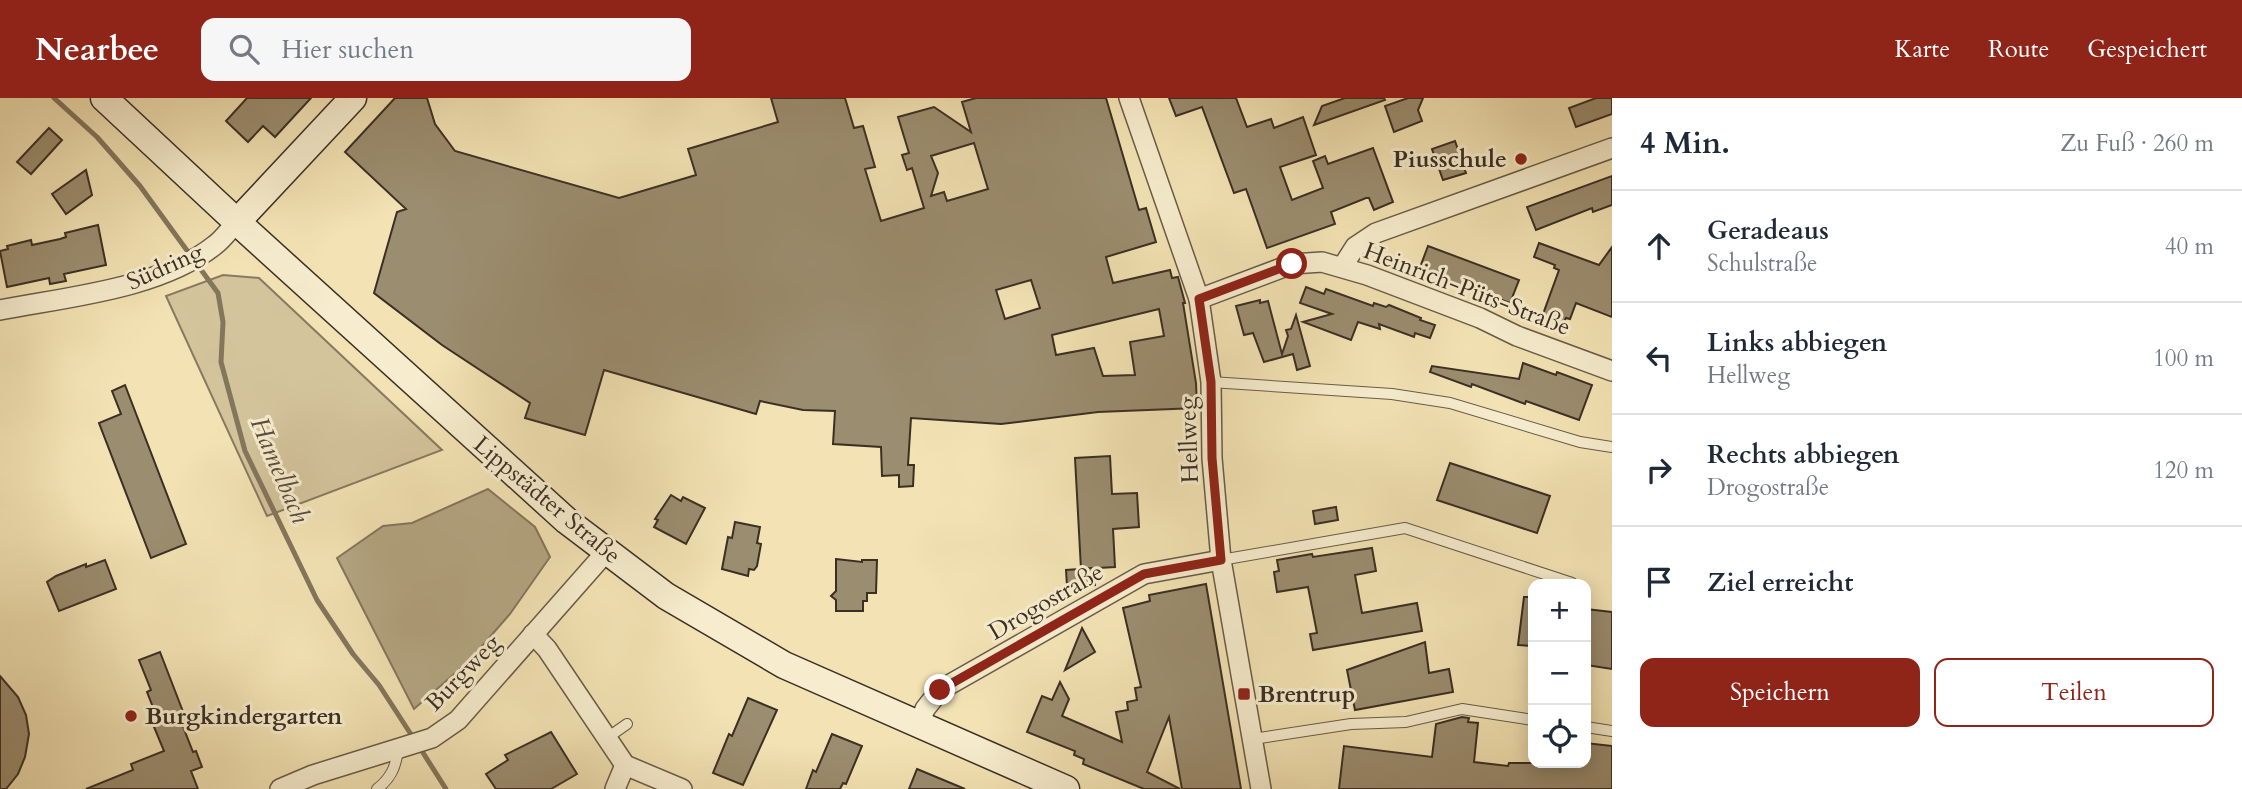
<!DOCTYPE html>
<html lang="de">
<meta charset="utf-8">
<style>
:root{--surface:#fff;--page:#f6f6f7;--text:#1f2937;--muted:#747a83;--line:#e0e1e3;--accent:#8f2418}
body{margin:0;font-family:Cardo,serif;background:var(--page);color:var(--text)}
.controls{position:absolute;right:21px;bottom:21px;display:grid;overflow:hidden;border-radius:14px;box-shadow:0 4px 18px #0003}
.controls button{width:63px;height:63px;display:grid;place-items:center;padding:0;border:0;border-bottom:2px solid var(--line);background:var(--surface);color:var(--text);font:35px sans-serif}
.stop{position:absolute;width:21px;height:21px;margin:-16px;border:5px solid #8f2418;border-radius:50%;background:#fff}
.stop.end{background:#8f2418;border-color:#fff;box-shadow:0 2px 7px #0008}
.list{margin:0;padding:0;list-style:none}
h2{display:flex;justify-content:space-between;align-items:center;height:91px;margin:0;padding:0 28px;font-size:30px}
h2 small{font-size:23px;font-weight:400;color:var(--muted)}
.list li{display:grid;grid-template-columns:46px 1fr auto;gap:21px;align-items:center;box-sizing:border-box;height:112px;padding:0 28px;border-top:2px solid var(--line)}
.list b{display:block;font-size:26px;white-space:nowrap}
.list p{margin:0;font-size:23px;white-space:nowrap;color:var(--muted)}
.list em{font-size:23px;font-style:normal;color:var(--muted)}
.actions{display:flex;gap:14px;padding:21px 28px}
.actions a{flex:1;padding:16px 0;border:2px solid var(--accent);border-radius:14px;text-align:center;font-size:24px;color:var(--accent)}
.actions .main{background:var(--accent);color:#fff}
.icon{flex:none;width:38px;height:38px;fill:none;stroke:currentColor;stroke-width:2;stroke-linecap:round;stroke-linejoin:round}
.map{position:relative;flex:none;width:1612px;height:691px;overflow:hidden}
header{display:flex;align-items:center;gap:42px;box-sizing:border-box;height:98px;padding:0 35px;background:var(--accent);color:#fff}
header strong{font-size:33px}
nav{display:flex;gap:38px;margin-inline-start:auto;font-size:24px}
.search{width:490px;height:63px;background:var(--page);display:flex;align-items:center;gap:18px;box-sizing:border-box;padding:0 24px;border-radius:14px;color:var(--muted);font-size:26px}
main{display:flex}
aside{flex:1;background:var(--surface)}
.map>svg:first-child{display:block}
.green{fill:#d4c49c;stroke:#887a60;stroke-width:2}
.water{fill:#b4a683;stroke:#84765d;stroke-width:2}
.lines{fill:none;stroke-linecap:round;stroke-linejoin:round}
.stream{stroke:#84765d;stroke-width:5}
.building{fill:#9b8d6f;stroke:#3b2f24;stroke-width:2;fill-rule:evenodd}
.lane-casing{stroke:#695c48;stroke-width:12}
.street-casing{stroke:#695c48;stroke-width:22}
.secondary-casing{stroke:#3b2f24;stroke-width:29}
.lane{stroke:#f7edce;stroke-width:10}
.street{stroke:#f7edce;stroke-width:19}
.secondary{stroke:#f7edce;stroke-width:26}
.route{stroke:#8f2418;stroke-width:9}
.poi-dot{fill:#8f2418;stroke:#f7edce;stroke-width:2.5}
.labels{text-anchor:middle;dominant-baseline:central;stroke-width:6;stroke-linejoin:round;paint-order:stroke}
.poi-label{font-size:24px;font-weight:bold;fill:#3b2f24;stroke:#f7edce;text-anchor:start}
.street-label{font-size:24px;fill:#3b2f24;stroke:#f7edce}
.water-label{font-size:26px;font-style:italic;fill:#594d3c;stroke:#f7edce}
</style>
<header>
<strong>Nearbee</strong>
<div class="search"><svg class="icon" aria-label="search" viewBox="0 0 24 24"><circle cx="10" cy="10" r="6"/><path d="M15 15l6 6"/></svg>Hier suchen</div>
<nav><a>Karte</a><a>Route</a><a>Gespeichert</a></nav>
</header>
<main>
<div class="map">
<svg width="1612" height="691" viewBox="0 0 1612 691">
<rect width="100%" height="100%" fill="#f3e3b4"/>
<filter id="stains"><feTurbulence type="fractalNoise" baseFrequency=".00286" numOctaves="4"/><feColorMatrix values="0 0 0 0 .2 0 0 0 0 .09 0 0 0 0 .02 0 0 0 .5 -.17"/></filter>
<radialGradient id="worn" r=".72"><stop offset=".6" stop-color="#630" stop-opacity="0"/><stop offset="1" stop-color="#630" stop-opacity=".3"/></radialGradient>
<path class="green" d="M 223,177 L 259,180 L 442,352 L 267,418 L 166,198 Z"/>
<path class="water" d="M 488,391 L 535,429 L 550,459 L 510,516 L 468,564 L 414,611 L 337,460 L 383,428 L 412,425 Z"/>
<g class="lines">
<g class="stream">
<path d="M 54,0 L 97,39 L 140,88 L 218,195 L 223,224 L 221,264 L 245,353 L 317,502 L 353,556 L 379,587 L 414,641"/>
<path d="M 420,650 L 446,691"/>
</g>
</g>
<g class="building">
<path d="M 247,0 L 311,0 L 275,39 L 263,28 L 248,44 L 226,23 Z"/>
<path d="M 395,0 L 427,0 L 435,26 L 455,53 L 619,100 L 696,77 L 688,51 L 778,24 L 771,0 L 845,0 L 854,30 L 863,28 L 875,69 L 865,71 L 881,123 L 924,110 L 912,70 L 907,72 L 902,57 L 909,55 L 898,19 L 934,9 L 971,34 L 962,4 L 976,0 L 1106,0 L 1139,112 L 1146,110 L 1156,144 L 1106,159 L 1113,185 L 1170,172 L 1172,180 L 1178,179 L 1185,205 L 1183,205 L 1196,285 L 1197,310 L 1098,314 L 1001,326 L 911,320 L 908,367 L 914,367 L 913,388 L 899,389 L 899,377 L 882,378 L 881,349 L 833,346 L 835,313 L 803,312 L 760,303 L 756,316 L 604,272 L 585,337 L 525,320 L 530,305 L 442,247 L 374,195 L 397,114 L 406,111 L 345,54 ZM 974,45 L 988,91 L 947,103 L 944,94 L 931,98 L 938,75 L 931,58 ZM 1031,182 L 1040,210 L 1005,221 L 996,192 ZM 1159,211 L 1164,238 L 1130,244 L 1135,277 L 1103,278 L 1094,250 L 1056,257 L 1052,237 Z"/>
<path d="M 1169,0 L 1236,0 L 1247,29 L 1271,21 L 1274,30 L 1303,19 L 1316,57 L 1280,69 L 1292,102 L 1323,90 L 1313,63 L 1325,58 L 1328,66 L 1373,50 L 1393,104 L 1374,112 L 1369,100 L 1366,100 L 1331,114 L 1335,126 L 1267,150 L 1246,91 L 1234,95 L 1202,9 L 1176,18 Z"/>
<path d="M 1345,0 L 1384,0 L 1385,2 L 1314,27 L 1322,8 Z"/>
<path d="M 1408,0 L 1423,0 L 1418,12 L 1422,23 L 1394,34 L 1385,8 Z"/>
<path d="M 1596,0 L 1612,0 L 1612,16 L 1576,29 L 1569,10 Z"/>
<path d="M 49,30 L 62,42 L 31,76 L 17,64 Z"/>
<path d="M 1455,43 L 1466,75 L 1443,82 L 1432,51 Z"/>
<path d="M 86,72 L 92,97 L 66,116 L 52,96 Z"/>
<path d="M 1612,78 L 1612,107 L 1593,114 L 1592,110 L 1536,132 L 1527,109 Z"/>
<path d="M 98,127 L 106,167 L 64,176 L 66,183 L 50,186 L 49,180 L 7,189 L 0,153 L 8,151 L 7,148 L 31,142 L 32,147 L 60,141 L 66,139 L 65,135 Z"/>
<path d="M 1539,145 L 1599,167 L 1612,149 L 1612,219 L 1576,205 L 1570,221 L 1566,220 L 1563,226 L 1542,219 L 1559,172 L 1554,170 L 1555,167 L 1534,159 Z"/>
<path d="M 1428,148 L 1519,182 L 1510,205 L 1419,172 Z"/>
<path d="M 1306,189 L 1324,196 L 1326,191 L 1373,208 L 1374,205 L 1386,209 L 1389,207 L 1421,220 L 1420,222 L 1435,227 L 1430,240 L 1415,235 L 1414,239 L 1379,226 L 1380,231 L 1358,224 L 1351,242 L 1303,224 L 1332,216 L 1300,205 Z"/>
<path d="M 1260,202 L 1260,205 L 1268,203 L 1282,256 L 1288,238 L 1286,232 L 1291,231 L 1296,217 L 1310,268 L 1297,272 L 1293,256 L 1264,264 L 1253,235 L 1244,237 L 1236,208 Z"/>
<path d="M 1523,265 L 1556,277 L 1557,274 L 1592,287 L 1579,322 L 1526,303 L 1525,306 L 1472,286 L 1471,289 L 1430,274 L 1432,268 L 1519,281 Z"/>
<path d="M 125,287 L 186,446 L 151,460 L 99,325 L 121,316 L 112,293 Z"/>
<path d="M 1110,358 L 1112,396 L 1137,395 L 1139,429 L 1113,431 L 1115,469 L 1081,471 L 1075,360 Z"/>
<path d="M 1450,365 L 1550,398 L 1537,435 L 1437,402 Z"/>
<path d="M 671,397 L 681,403 L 683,399 L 705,410 L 686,446 L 654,429 L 658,422 L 655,421 Z"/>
<path d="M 1336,409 L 1338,422 L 1315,426 L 1313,413 Z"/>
<path d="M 735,424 L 760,429 L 757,445 L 761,446 L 757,468 L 754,472 L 749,471 L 748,478 L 722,471 L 728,439 L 732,440 Z"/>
<path d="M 1372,450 L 1376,473 L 1355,477 L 1362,515 L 1417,505 L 1422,533 L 1313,552 L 1310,536 L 1317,535 L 1308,489 L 1277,494 L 1274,474 L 1279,473 L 1277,462 L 1312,456 L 1313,459 Z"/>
<path d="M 836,461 L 862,464 L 862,462 L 877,462 L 876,495 L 867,495 L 867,503 L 863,503 L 863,513 L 836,513 L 836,502 L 831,498 L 836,493 Z"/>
<path d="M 105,462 L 116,491 L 59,513 L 47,484 L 56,478 L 86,466 L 86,469 Z"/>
<path d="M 1094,470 L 1095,487 L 1067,488 L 1066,472 Z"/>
<path d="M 1206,486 L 1241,691 L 1182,691 L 1169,619 L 1147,674 L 1180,691 L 1144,691 L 1083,666 L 1084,661 L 1074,657 L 1075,653 L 1027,634 L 1042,598 L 1052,602 L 1060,584 L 1069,601 L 1062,618 L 1122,644 L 1116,614 L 1128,612 L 1127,604 L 1137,602 L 1135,590 L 1141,589 L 1123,510 L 1150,503 L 1149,497 Z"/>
<path d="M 1524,499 L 1533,499 L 1533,548 L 1518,547 Z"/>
<path d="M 1586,511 L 1612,514 L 1612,571 L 1586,567 Z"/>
<path d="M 1082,530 L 1095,554 L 1065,572 Z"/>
<path d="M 1425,544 L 1429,575 L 1449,571 L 1453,594 L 1355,612 L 1347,572 Z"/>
<path d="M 160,554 L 187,624 L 182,626 L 193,654 L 196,653 L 202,669 L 191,673 L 198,691 L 86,691 L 133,672 L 131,666 L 164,653 L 152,624 L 158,622 L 147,594 L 151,592 L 139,562 Z"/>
<path d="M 0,578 L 18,599 L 26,617 L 29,636 L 25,659 L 18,676 L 6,691 L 0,691 Z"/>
<path d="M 748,600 L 777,612 L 743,687 L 713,675 L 729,636 L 732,638 Z"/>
<path d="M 1462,619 L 1469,620 L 1468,624 L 1478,625 L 1474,664 L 1508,668 L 1509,665 L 1586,665 L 1586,645 L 1612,648 L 1612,691 L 1339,691 L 1344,648 L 1432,659 L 1436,626 Z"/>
<path d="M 551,634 L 577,676 L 551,691 L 496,691 L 486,676 L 508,662 L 505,657 Z"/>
<path d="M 832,636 L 862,648 L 846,686 L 843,685 L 840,691 L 806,691 L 813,672 L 816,674 Z"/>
<path d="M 917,671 L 965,691 L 909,691 Z"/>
</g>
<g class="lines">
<g class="lane-casing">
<g id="lane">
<path d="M 1211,284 L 1392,296 L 1450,305 L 1580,344 L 1612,349"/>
<path d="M 1221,462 L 1405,430 L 1572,485"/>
<path d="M 1586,629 L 1612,633"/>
<path d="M 607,640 L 627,626"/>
<path d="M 1253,641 L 1351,626 L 1406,624 L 1462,611 L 1533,622"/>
<path d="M 377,691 C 391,680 396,669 398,651"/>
</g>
</g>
<g class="street-casing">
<g id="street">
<path d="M 1129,0 L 1199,201 L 1211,284 L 1212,360 L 1221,462 L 1261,691"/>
<path d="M 1343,168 L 1355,149 L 1376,135 L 1612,50"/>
<path d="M 1199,201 L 1292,166 L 1322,164 L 1367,177 L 1480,220 L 1517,238 L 1612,273"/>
<path d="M 0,212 C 67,199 160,191 215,147 C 223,141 230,131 237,124"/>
<path d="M 533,536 L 547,551 L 625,667 L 682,691"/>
<path d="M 919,627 L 925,611 L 940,592 L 1144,476 L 1221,462"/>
<path d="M 280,691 L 313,677 L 432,640 L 458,622 L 606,454"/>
<path d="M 615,691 L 625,667"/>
</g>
</g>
<g class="secondary-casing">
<g id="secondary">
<path d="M 104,0 L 237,124 L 567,423 L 666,498 L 784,567 L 1066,691"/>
<path d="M 237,124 L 353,0"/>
</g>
</g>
<use href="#lane" class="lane"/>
<use href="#street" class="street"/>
<use href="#secondary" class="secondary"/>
</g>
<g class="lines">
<path class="route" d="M 940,592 L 1144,476 L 1221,462 L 1212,360 L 1211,284 L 1199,201 L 1292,166"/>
</g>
<g class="poi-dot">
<circle cx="1521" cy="61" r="7"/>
<rect x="1237" y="589" width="14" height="14" rx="3.5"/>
<circle cx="131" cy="618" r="7"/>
</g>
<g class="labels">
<g class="poi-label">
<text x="1507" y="61" text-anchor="end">Piusschule</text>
<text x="1258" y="596">Brentrup</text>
<text x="145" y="618">Burgkindergarten</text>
</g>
<g class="street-label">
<text transform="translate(165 169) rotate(-24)">Südring</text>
<text transform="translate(1467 191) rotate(21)">Heinrich-Püts-Straße</text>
<text transform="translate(1189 342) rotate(-92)">Hellweg</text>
<text transform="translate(547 402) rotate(40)">Lippstädter Straße</text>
<text transform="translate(1046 504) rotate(-30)">Drogostraße</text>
<text transform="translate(463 575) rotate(-46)">Burgweg</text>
</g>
<g class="water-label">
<text transform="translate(280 372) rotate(67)">Hamelbach</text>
</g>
</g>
<rect width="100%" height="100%" filter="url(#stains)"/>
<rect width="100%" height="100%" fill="url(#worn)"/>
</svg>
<div class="controls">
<button>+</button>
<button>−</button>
<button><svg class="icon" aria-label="locate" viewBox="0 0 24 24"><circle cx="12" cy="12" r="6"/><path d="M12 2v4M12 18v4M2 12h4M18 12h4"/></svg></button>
</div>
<div class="stop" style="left:1292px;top:166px"></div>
<div class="stop end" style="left:940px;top:592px"></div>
</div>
<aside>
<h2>4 Min.<small>Zu Fuß · 260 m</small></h2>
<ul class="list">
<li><svg class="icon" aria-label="ahead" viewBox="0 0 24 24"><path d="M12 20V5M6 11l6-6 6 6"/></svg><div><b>Geradeaus</b><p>Schulstraße</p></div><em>40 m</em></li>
<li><svg class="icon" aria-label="left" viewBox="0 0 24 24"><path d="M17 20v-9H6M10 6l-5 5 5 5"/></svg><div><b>Links abbiegen</b><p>Hellweg</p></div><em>100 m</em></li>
<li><svg class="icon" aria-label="right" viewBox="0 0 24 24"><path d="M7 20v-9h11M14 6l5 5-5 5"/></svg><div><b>Rechts abbiegen</b><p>Drogostraße</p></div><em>120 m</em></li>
<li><svg class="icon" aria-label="arrive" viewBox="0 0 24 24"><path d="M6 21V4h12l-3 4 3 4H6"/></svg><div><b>Ziel erreicht</b></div></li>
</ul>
<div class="actions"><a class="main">Speichern</a><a>Teilen</a></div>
</aside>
</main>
